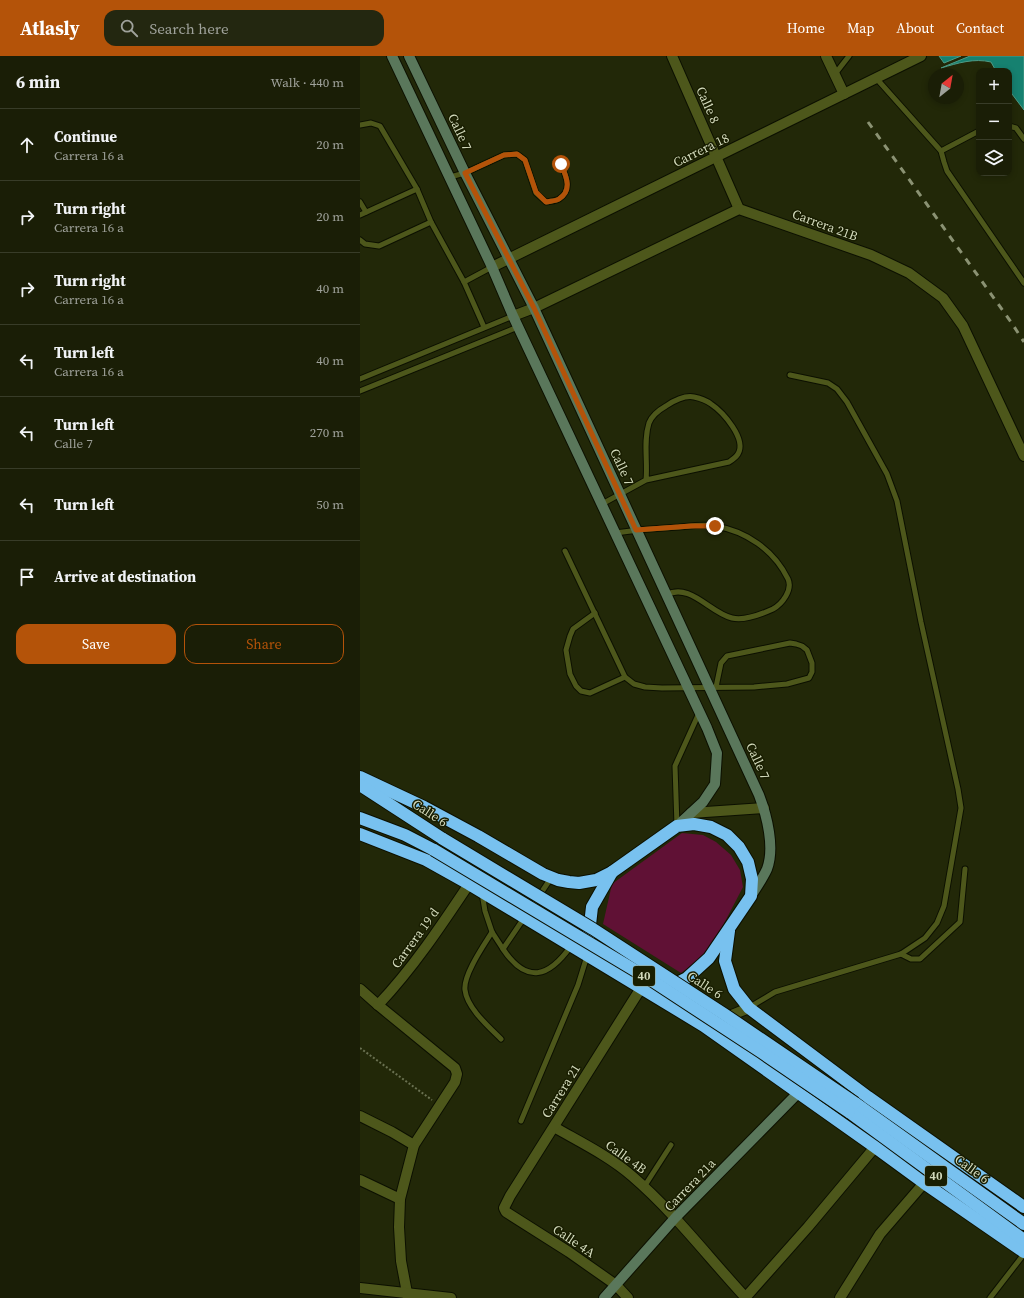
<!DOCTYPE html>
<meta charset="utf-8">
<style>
:root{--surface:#1a1e06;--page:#232710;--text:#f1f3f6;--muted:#9fa29b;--line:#383c28;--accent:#b45309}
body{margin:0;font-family:"Source Serif 4",serif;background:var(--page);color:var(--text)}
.controls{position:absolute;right:12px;top:12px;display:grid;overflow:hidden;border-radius:8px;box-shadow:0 2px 6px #0003}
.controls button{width:36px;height:36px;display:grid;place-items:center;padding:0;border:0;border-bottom:1px solid var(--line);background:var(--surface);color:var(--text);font:20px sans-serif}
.compass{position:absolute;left:568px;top:12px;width:36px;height:36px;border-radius:50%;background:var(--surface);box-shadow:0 2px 6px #0003;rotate:31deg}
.stop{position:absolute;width:12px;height:12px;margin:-9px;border:3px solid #b45309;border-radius:50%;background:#fff}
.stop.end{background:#b45309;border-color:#fff;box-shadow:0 1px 4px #0008}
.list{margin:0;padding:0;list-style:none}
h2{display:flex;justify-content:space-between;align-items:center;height:52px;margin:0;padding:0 16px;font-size:17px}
h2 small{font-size:13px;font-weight:400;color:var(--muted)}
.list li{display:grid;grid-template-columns:26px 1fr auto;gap:12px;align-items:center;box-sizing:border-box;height:72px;padding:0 16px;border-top:1px solid var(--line)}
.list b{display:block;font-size:15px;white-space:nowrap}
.list p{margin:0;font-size:13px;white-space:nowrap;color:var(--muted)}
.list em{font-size:13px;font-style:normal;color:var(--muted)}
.actions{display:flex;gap:8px;padding:12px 16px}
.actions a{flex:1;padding:9px 0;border:1px solid var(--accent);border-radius:12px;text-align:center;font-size:14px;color:var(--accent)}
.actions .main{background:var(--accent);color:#fff}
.icon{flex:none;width:22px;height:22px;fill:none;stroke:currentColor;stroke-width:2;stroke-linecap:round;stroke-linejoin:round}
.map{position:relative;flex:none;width:664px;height:1242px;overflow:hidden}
header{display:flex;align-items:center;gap:24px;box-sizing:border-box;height:56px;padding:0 20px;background:var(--accent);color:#fff}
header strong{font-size:19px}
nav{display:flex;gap:22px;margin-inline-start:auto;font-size:14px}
.search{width:280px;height:36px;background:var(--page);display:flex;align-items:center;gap:10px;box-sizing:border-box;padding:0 14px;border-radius:12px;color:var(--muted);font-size:15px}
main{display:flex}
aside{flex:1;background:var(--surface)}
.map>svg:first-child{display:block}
.green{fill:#601135}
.water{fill:#168170;stroke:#4e9b86}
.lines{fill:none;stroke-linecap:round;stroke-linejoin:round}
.lane-casing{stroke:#0c1000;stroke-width:7}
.street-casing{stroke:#0c1000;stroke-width:12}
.secondary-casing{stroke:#0c1000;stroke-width:12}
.highway-casing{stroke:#0c1000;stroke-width:14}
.path{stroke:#6a7151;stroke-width:2;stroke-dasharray:2 2;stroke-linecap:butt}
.lane{stroke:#4d571b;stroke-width:5}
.street{stroke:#4d571b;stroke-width:10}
.secondary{stroke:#5a775b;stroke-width:10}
.highway{stroke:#78c1ef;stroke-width:12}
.rail{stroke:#8b9273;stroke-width:3;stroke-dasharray:7 7;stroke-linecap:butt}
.highway-bridge-casing{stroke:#0c1000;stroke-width:14;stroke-linecap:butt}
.highway-bridge{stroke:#78c1ef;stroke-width:12}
.route{stroke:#b45309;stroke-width:5}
.labels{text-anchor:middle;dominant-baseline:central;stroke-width:3;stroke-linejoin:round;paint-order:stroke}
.shield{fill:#191e01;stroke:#9aa183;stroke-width:1}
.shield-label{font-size:12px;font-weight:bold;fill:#d2d9bb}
.street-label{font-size:13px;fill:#d2d9bb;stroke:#191e01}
</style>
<header>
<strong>Atlasly</strong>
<div class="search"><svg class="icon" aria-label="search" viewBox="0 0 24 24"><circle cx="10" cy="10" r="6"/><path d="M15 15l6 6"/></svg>Search here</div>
<nav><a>Home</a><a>Map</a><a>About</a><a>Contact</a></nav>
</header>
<main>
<aside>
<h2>6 min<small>Walk · 440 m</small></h2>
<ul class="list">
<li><svg class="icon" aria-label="ahead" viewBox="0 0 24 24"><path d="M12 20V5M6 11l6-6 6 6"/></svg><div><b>Continue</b><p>Carrera 16 a</p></div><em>20 m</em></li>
<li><svg class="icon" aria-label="right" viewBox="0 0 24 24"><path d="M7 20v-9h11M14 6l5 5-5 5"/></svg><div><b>Turn right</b><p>Carrera 16 a</p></div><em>20 m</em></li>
<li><svg class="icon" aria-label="right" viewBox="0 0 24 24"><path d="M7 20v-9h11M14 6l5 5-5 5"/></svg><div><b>Turn right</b><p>Carrera 16 a</p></div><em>40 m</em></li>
<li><svg class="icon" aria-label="left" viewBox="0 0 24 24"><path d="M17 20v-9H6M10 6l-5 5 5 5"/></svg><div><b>Turn left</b><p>Carrera 16 a</p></div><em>40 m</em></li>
<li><svg class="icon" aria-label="left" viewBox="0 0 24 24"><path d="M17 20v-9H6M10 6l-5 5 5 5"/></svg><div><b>Turn left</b><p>Calle 7</p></div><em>270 m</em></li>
<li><svg class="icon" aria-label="left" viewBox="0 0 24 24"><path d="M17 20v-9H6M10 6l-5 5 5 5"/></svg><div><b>Turn left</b></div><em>50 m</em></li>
<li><svg class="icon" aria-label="arrive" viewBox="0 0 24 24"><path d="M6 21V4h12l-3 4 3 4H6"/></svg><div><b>Arrive at destination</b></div></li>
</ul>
<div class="actions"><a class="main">Save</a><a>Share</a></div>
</aside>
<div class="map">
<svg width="664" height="1242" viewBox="0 0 664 1242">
<rect width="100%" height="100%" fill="#222808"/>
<path class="green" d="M 322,777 L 343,779 L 356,786 L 371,799 L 380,814 L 383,831 L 358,879 L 342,902 L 321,917 L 243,868 L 252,828 Z"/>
<g class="water">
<path d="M 579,0 L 601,0 L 584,7 Z"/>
<path d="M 610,0 L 664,0 L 664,54 L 649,34 L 649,15 L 636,15 L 631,6 C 614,2 598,7 581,12 Z"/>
</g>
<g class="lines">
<g class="lane-casing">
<g id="lane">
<path d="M 475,18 L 489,0"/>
<path d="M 516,22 L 581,95 L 584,106 L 587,115 L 664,227"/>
<path d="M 0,69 L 11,67 L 20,70 L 57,133"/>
<path d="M 649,70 L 656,72 L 664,83"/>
<path d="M 581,95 L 619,75"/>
<path d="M 90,121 L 105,117 L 144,99 L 157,98 L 165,104 L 176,137 L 186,146 C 190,145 196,145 199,143 C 213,134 206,120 201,108"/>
<path d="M 0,146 L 6,156"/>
<path d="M 0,159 L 57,133 L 71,166 L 104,226 L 124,271"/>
<path d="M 0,184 L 5,188 L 19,190 L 71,166"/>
<path d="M 104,226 L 132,211"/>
<path d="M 0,323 L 153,260"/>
<path d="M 0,335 L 158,271"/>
<path d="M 242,448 L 286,424 L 369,406 C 372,404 376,401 378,398 C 387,383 363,356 351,348 C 347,345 339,342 334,341 C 325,339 313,345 306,350 C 299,354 292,359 289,367 C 283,386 288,405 286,424"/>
<path d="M 255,477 C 276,474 297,472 319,471 C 330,470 343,468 355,470 C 386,475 414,494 428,523 C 433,534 422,548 413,553 C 402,558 384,565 372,562 C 350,557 330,526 306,539"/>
<path d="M 205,495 L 265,621 L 274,628 L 285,631 L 302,632 L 394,631 L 427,628 L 449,622 L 452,616 L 452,607 L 447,594 L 442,590 L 436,588 L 430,587 L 367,600 L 361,607 L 356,631"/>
<path d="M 235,557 L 213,573 L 210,580 L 206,594 L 210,618 L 216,630 L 221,635 L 230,637 L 265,621"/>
<path d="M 317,770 L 315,710 L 339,657"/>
<path d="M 122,837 L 125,855 L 132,876 L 143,893"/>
<path d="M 171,852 L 191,822"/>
<path d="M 164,862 L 143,893 C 167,929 189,921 211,890"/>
<path d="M 132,876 C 124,889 103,919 105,934 C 107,952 129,971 141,983"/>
<path d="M 541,898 L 551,903 L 560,903 L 600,866 L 605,813"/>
<path d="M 390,951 L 415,936 L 541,898 L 565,882 L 577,867 L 584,850 L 601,752 L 598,733 L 561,566 L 537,445 L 527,418 L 487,346 L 477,333 L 468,327 L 430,319"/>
<path d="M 161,1065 L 218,929 L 227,900"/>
<path d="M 284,1131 L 311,1089"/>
<path d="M 630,1242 L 664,1198"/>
</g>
</g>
<g class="street-casing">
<g id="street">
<path d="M 312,0 L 379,153"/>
<path d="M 466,0 L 484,38"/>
<path d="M 132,211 L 561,0"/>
<path d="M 153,260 L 174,252 L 379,153 L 511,199 L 549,217 L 583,242 L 603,270 L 664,400"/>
<path d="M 331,757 L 404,752"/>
<path d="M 0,933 L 18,949 L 95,1012 L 97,1018 L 95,1026 L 54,1089 L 40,1143 L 39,1171 L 41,1205 L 48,1242"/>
<path d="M 18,949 C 53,912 81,870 109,828"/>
<path d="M 362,963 L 389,952"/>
<path d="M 0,1060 L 32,1076 L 54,1089"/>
<path d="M 194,1071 C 220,1086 249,1100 272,1120 C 314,1156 348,1201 386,1242"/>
<path d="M 0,1124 L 40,1143"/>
<path d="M 0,1232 L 91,1242"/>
<path d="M 268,1242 L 256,1229 L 209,1196 L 146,1156 L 144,1152 L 150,1140 L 281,932"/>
<path d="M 385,1242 L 448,1171 L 515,1091"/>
<path d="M 480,1242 L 520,1178 L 564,1127"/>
</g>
</g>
<g class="secondary-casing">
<g id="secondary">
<path d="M 32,0 L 132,211 L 153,260 L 347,672 L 357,697 L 355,728 L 343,746 L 317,770"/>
<path d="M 49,0 L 105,117 L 174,252 L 399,739 C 407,760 415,792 407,813 C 403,822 396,832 391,840"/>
<path d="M 244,1242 L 315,1162 L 438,1037"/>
</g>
</g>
<g class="highway-casing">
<g id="highway">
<path d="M 0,721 L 64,751 L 118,780 L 183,818 L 198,824 L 209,826 L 219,827 L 236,824 L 252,816 L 317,770 L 334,768 L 351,771 L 367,779 L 379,791 L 388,806 L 392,823 L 391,840 L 349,902 L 327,922 L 309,931"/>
<path d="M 0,729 L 83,783"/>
<path d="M 0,762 L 45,779 L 74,794"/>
<path d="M 0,778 L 66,804 L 109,828 L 344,970 L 515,1091 L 564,1127 L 664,1196"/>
<path d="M 369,875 L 365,905 L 374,933 L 389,952 L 508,1041 L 664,1151"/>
<path d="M 227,895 L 232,851 L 252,816"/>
<path d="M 495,1047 L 664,1168"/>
<path d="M 489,1056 L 664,1184"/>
</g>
</g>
<path class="path" d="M 0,992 L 72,1044"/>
<use href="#lane" class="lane"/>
<use href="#street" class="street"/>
<use href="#secondary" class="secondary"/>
<use href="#highway" class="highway"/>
<path class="rail" d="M 508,66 L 651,266 L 664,286"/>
<g class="highway-bridge-casing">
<g id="highway-bridge">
<path d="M 83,783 L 233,873 L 364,958 L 495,1047"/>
<path d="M 74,794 L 291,924 L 401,996 L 489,1056"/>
</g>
</g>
<use href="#highway-bridge" class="highway-bridge"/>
</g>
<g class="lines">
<path class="route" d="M 201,108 C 206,120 213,134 199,143 C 196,145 190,145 186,146 L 176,136 L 165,104 L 157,98 L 144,99 L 105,117 L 174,252 L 276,474 L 331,470 L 355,470"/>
</g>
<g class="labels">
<g class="shield">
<rect x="273" y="910" width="22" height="20" rx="3"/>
<rect x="565" y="1110" width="22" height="20" rx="3"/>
</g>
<g class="shield-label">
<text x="284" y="920">40</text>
<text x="576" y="1120">40</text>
</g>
<g class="street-label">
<text transform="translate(348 49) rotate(66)">Calle 8</text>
<text transform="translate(100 76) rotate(65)">Calle 7</text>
<text transform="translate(341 94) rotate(-26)">Carrera 18</text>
<text transform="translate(465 169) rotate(20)">Carrera 21B</text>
<text transform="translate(262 411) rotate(65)">Calle 7</text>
<text transform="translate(398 705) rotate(65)">Calle 7</text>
<text transform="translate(70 757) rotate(33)">Calle 6</text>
<text transform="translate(55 882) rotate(-54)">Carrera 19 d</text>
<text transform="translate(345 929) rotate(33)">Calle 6</text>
<text transform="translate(201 1035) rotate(-58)">Carrera 21</text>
<text transform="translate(266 1101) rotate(36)">Calle 4B</text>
<text transform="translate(612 1113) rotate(36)">Calle 6</text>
<text transform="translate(330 1129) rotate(-46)">Carrera 21a</text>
<text transform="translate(214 1185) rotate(34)">Calle 4A</text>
</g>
</g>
</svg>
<div class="controls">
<button>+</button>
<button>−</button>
<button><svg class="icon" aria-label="layers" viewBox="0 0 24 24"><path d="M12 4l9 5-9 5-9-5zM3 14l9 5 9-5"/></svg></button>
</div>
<svg class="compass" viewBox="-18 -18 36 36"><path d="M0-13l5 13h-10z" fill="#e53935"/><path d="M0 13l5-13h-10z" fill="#9fa29b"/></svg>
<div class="stop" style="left:201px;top:108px"></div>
<div class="stop end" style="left:355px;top:470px"></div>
</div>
</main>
